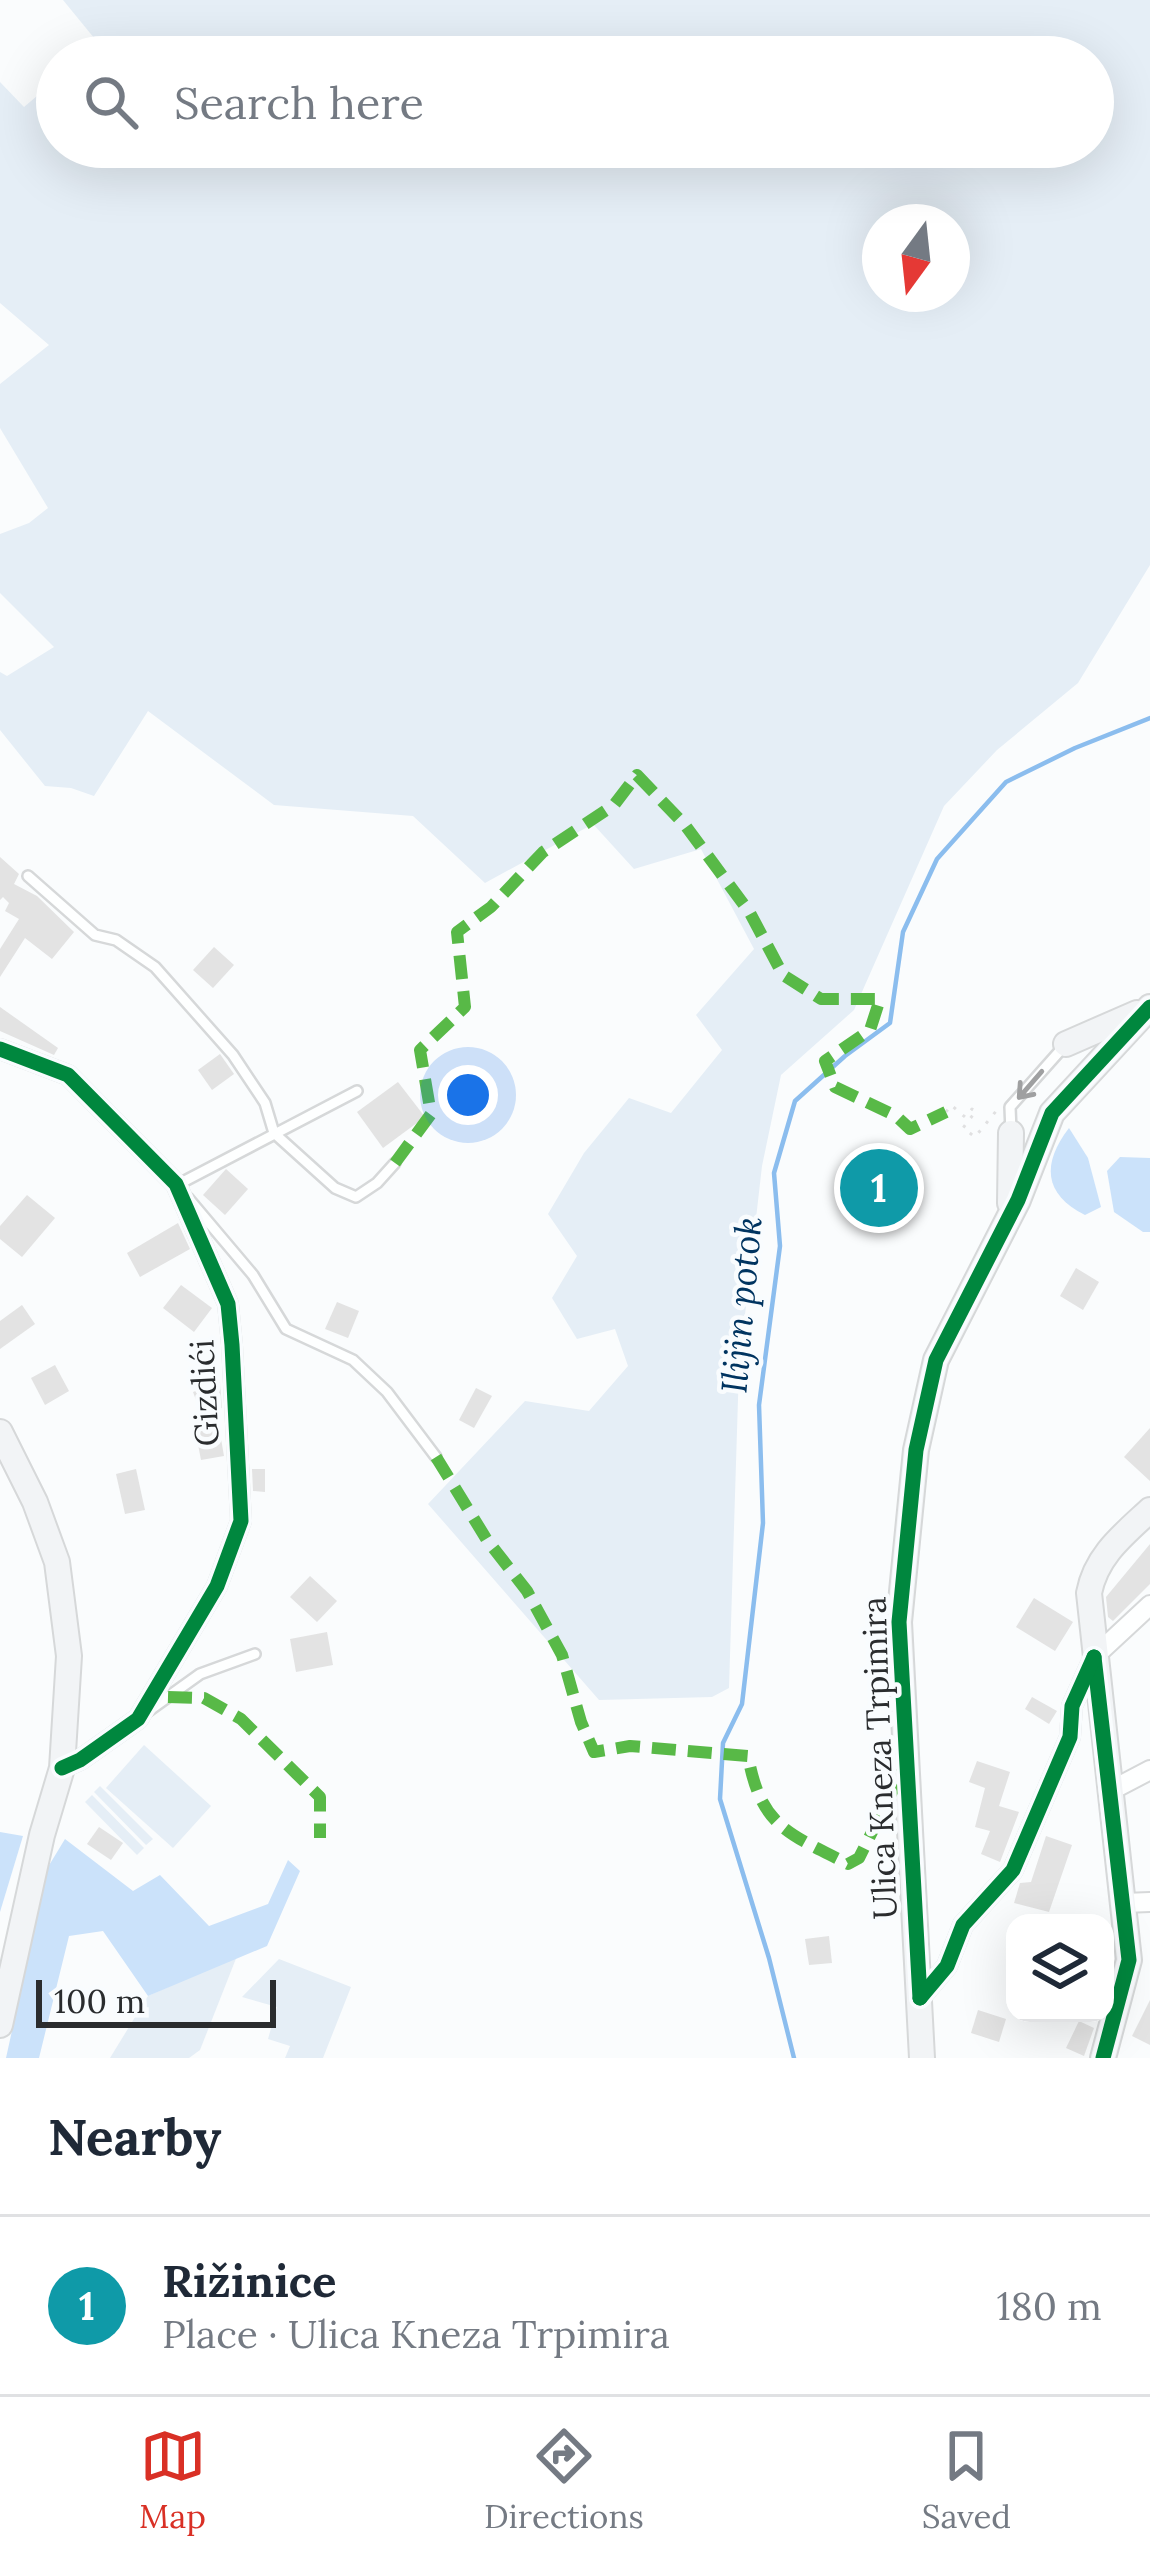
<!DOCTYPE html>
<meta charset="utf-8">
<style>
:root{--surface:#fff;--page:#f2f2f3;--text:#1f2937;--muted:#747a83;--line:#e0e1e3;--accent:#d93025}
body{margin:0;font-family:Lora,serif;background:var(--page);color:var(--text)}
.controls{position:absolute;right:36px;bottom:36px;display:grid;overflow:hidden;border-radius:24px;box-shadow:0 12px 48px #0002}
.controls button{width:108px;height:108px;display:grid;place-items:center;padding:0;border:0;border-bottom:3px solid var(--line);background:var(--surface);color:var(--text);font:60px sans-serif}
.compass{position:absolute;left:862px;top:204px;width:108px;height:108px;border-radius:50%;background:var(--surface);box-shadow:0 12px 48px #0002;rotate:195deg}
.scale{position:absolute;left:36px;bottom:30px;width:240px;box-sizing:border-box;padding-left:12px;border:6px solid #2a2c2e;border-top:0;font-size:33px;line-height:42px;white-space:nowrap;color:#2a2c2e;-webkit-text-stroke:9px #f9fcfe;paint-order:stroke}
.you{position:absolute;left:468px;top:1095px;width:42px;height:42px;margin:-30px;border:9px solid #fff;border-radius:50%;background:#1a73e8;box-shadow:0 0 0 18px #1a73e833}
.badge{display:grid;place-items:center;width:78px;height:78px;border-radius:50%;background:var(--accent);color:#fff;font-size:39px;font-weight:700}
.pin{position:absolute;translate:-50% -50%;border:6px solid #fff;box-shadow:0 3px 12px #0006}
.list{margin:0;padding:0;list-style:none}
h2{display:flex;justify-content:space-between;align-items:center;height:156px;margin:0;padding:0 48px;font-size:51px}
h2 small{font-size:39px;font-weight:400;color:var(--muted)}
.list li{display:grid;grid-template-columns:78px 1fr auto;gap:36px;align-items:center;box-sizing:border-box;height:180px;padding:0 48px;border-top:3px solid var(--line)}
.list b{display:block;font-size:45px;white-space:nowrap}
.list p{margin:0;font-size:39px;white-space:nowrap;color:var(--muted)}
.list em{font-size:39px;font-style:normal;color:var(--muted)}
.icon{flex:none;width:66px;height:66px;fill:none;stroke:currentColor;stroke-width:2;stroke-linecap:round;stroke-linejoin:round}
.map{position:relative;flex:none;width:1150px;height:2058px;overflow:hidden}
.search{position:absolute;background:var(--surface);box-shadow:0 12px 48px #0002;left:36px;right:36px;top:36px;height:132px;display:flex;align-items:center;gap:30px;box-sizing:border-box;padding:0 42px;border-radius:66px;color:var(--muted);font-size:45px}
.sheet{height:336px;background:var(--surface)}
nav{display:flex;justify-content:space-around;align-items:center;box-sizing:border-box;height:168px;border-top:3px solid var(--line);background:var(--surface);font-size:33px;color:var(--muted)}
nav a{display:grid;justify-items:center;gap:6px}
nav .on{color:var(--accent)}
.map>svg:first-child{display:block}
.green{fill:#e5eef6;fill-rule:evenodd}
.forest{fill:#cbe2fa}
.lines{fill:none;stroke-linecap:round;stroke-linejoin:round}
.stream{stroke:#8bbdee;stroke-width:4.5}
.building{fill:#e3e3e3}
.lane-casing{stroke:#d6d8d9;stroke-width:14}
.street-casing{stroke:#d6d8d9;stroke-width:22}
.secondary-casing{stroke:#d6d8d9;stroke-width:28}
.path{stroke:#e0e0e1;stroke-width:3;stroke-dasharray:3 9;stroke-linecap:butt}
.lane{stroke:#feffff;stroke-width:9}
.street{stroke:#feffff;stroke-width:18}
.secondary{stroke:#f2f4f6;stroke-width:24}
.quiet{stroke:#58b947;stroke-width:12;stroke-dasharray:24 12;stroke-linecap:butt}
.cycleway-casing{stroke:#f9fcfe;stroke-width:22}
.cycleway{stroke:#00873e;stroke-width:15}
.oneway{stroke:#9fa0a1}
.labels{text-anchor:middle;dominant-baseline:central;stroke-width:9;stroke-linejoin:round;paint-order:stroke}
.street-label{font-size:33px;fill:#2a2c2e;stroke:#f9fcfe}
.water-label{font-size:36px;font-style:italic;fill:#003460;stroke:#f9fcfe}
</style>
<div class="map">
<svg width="1150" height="2058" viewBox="0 0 1150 2058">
<rect width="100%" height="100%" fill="#fafcfd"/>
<g class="green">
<path d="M 63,0 L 1150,0 L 1150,565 L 1078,683 L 997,750 L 944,806 L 854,1010 L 781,1075 L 762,1166 L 739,1367 L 729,1688 L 712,1697 L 599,1700 L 428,1504 L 525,1401 L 589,1411 L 628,1366 L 615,1329 L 577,1339 L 552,1298 L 577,1256 L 548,1214 L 584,1153 L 629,1098 L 671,1113 L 722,1050 L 696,1015 L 754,949 L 701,849 L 634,869 L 593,824 L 485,883 L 413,816 L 274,805 L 148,711 L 94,796 L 71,788 L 45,786 L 0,730 L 0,672 L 7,676 L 54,647 L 0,593 L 0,534 L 29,523 L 48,508 L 0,428 L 0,384 L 49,345 L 0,303 L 0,82 L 24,107 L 57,79 L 57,147 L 1093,147 L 1093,57 L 84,57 L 99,44 ZM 952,222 L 952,294 L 880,294 L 880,222 Z"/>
<path d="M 144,1745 L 211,1806 L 173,1848 L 106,1788 Z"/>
<path d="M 100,1786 L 153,1839 L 146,1845 L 94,1792 Z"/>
<path d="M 92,1795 L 144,1848 L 137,1855 L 85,1802 Z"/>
<path d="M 237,1956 L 200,2050 L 189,2058 L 110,2058 L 148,1996 Z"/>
<path d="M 279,1959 L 351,1987 L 323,2058 L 285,2058 L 290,2046 L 268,2039 L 277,2007 L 242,1997 Z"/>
</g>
<g class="forest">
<path d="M 1069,1128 L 1088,1158 L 1101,1207 L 1085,1215 C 1043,1194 1042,1163 1069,1128 Z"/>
<path d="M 1120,1157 L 1150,1158 L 1150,1232 L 1143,1232 L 1114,1212 L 1107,1171 Z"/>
<path d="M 0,1832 L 23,1836 L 0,1912 Z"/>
<path d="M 65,1839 L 133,1891 L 160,1875 L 209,1926 L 268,1904 L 288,1860 L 300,1871 L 267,1946 L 148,1996 L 103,1931 L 69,1936 L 39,2058 L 6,2058 L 48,1867 Z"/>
</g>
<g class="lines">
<path class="stream" d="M 794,2058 L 769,1958 L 720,1799 L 723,1743 L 742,1704 L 763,1523 L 759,1405 L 780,1246 L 774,1173 L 795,1101 L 845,1056 L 890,1023 L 903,932 L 937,859 L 1006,782 L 1075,748 L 1150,718"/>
</g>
<g class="building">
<path d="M 0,857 L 19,874 L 14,884 L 37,896 L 74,932 L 52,959 L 25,938 L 0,977 L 0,949 L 19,919 L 5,911 L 9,903 L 3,897 L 0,900 Z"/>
<path d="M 214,947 L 234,965 L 213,988 L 193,970 Z"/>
<path d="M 0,1007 L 58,1048 L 54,1055 L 0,1031 Z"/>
<path d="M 220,1054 L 234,1074 L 212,1090 L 198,1070 Z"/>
<path d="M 398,1082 L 425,1117 L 383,1148 L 357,1112 Z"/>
<path d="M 226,1169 L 248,1189 L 225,1215 L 203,1195 Z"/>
<path d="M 27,1195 L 55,1218 L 22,1257 L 0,1239 L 0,1226 Z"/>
<path d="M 178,1223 L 190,1249 L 140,1277 L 127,1253 Z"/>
<path d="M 1076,1268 L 1099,1282 L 1083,1310 L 1060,1296 Z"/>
<path d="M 181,1285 L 212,1308 L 194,1332 L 163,1308 Z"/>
<path d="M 337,1302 L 359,1311 L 348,1338 L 325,1329 Z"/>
<path d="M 22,1305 L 35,1324 L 0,1349 L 0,1321 Z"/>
<path d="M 55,1365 L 69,1391 L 45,1405 L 31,1378 Z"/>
<path d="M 220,1382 L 222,1408 L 216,1410 L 224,1456 L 201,1460 L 195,1429 L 206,1427 L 193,1392 Z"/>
<path d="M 476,1388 L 492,1396 L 474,1428 L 459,1420 Z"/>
<path d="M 1150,1428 L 1150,1481 L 1124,1457 Z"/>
<path d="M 136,1469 L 145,1510 L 125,1514 L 116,1474 Z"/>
<path d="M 252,1469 L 265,1469 L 265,1492 L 253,1491 Z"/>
<path d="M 1150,1544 L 1150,1584 L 1113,1621 L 1108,1617 L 1106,1597 Z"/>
<path d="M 310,1576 L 337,1601 L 317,1622 L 290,1597 Z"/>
<path d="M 1034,1598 L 1073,1622 L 1055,1651 L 1016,1627 Z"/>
<path d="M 327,1632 L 333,1665 L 296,1672 L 290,1639 Z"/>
<path d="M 1032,1697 L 1057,1711 L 1049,1724 L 1025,1709 Z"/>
<path d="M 977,1761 L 1010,1772 L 999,1806 L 1019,1812 L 1000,1862 L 981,1854 L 990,1831 L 975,1827 L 985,1788 L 969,1782 Z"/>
<path d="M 99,1827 L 123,1843 L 111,1860 L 87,1844 Z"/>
<path d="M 1046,1836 L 1072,1845 L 1049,1912 L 1014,1903 L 1020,1883 L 1031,1882 Z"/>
<path d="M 829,1936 L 832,1963 L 809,1965 L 805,1939 Z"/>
<path d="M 1150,2000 L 1150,2045 L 1132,2036 Z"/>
<path d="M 978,2010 L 1006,2019 L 999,2042 L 971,2033 Z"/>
<path d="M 1079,2021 L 1094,2028 L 1084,2056 L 1066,2048 Z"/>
</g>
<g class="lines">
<g class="lane-casing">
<g id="lane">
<path d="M 28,876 L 95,935 L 116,940 L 155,967 L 233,1055 L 265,1103 L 274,1133 L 335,1188 L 356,1197 L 377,1183 L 395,1163"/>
<path d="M 1011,1132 L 1010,1107 L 1066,1044"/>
<path d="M 177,1185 L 357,1091"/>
<path d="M 188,1198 L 253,1275 L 286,1329 L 353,1360 L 387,1392 L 436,1457"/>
<path d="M 147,1712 L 200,1674 L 255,1654"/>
</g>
</g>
<g class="street-casing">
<g id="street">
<path d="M 0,1049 L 68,1075 L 176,1184 L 228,1304 L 232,1345 L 241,1521 L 217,1586 L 138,1719 L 80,1760 L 62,1768"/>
<path d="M 1110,1791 L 1150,1770"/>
<path d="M 1124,1903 L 1150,1902"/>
<path d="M 920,1998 L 947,1966 L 963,1925 L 1013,1870 L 1070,1737 L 1072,1706 L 1094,1657 L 1150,1605"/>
</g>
</g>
<g class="secondary-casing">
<g id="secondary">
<path d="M 1066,1044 L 1137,1013"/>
<path d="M 1010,1203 L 1011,1133"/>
<path d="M 0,1432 L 35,1502 L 57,1562 L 69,1656 L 62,1768 L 42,1835 L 0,2025"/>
<path d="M 922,2058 L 899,1622 L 916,1450 L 936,1360 L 1018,1200 L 1052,1113 L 1150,1007"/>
<path d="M 1103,2058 L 1129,1960 L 1089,1593 C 1096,1556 1123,1535 1150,1510"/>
</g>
</g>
<path class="path" d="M 946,1112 L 951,1105 L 965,1117 L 972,1109 L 976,1111 L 963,1128 L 975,1137 L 997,1110"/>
<use href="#lane" class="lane"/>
<use href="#street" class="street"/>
<use href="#secondary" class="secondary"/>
<g class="quiet">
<path d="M 395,1163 L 431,1114 L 420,1050 L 465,1007 L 457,932 L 491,907 L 543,852 L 614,805 L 637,775 L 685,825 L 750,913 L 783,975 L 821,999 L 880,999 L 870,1030 L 825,1061 L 835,1087 L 896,1116 L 910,1129 L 946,1112"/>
<path d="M 436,1457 L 487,1540 L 527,1591 L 562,1655 L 581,1722 L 594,1752 L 630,1746 L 748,1756 C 761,1827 788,1833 848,1864 L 859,1858 L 904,1768"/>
<path d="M 168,1697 L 204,1698 L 241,1719 L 320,1797 L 320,1838"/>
</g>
<g class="cycleway-casing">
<g id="cycleway">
<path d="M 0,1049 L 68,1075 L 176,1184 L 228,1304 L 232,1345 L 241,1521 L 217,1586 L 138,1719 L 80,1760 L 62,1768"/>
<path d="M 1094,1657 L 1129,1960 L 1103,2058"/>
<path d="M 920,1998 L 899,1622 L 916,1450 L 936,1360 L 1018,1200 L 1052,1113 L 1150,1007"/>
<path d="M 920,1998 L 947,1966 L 963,1925 L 1013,1870 L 1070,1737 L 1072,1706 L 1094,1657"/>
</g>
</g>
<use href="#cycleway" class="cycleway"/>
</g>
<defs><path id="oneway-shaft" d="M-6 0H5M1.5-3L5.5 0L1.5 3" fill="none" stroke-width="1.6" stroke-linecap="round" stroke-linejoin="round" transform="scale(3)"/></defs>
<use class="oneway" href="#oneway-shaft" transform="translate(1030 1085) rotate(131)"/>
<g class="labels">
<g class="street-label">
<text transform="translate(204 1393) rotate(-93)">Gizdići</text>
<text transform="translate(879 1758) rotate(-92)">Ulica Kneza Trpimira</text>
</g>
<g class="water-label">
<text transform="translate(741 1305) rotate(-85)">Ilijin potok</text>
</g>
</g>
</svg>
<div class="controls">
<button><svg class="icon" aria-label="layers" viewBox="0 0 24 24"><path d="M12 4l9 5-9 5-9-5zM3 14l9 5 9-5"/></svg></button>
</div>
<svg class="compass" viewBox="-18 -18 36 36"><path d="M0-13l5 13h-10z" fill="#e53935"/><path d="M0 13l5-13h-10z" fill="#747a83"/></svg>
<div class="scale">100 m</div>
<div class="you"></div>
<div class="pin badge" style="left:879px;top:1188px;background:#0f9aa8">1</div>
<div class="search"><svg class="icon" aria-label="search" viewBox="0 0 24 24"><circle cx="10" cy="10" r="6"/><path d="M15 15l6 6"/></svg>Search here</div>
</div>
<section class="sheet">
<h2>Nearby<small></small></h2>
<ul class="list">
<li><span class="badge" style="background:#0f9aa8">1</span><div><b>Rižinice</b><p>Place · Ulica Kneza Trpimira</p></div><em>180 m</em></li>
</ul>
</section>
<nav>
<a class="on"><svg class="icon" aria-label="map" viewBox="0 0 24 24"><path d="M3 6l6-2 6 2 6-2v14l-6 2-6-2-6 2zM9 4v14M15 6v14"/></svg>Map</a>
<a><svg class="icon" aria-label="directions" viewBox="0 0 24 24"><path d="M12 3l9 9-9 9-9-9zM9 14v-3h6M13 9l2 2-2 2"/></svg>Directions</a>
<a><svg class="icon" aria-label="saved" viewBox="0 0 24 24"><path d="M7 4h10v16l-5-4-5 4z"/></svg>Saved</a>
</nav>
